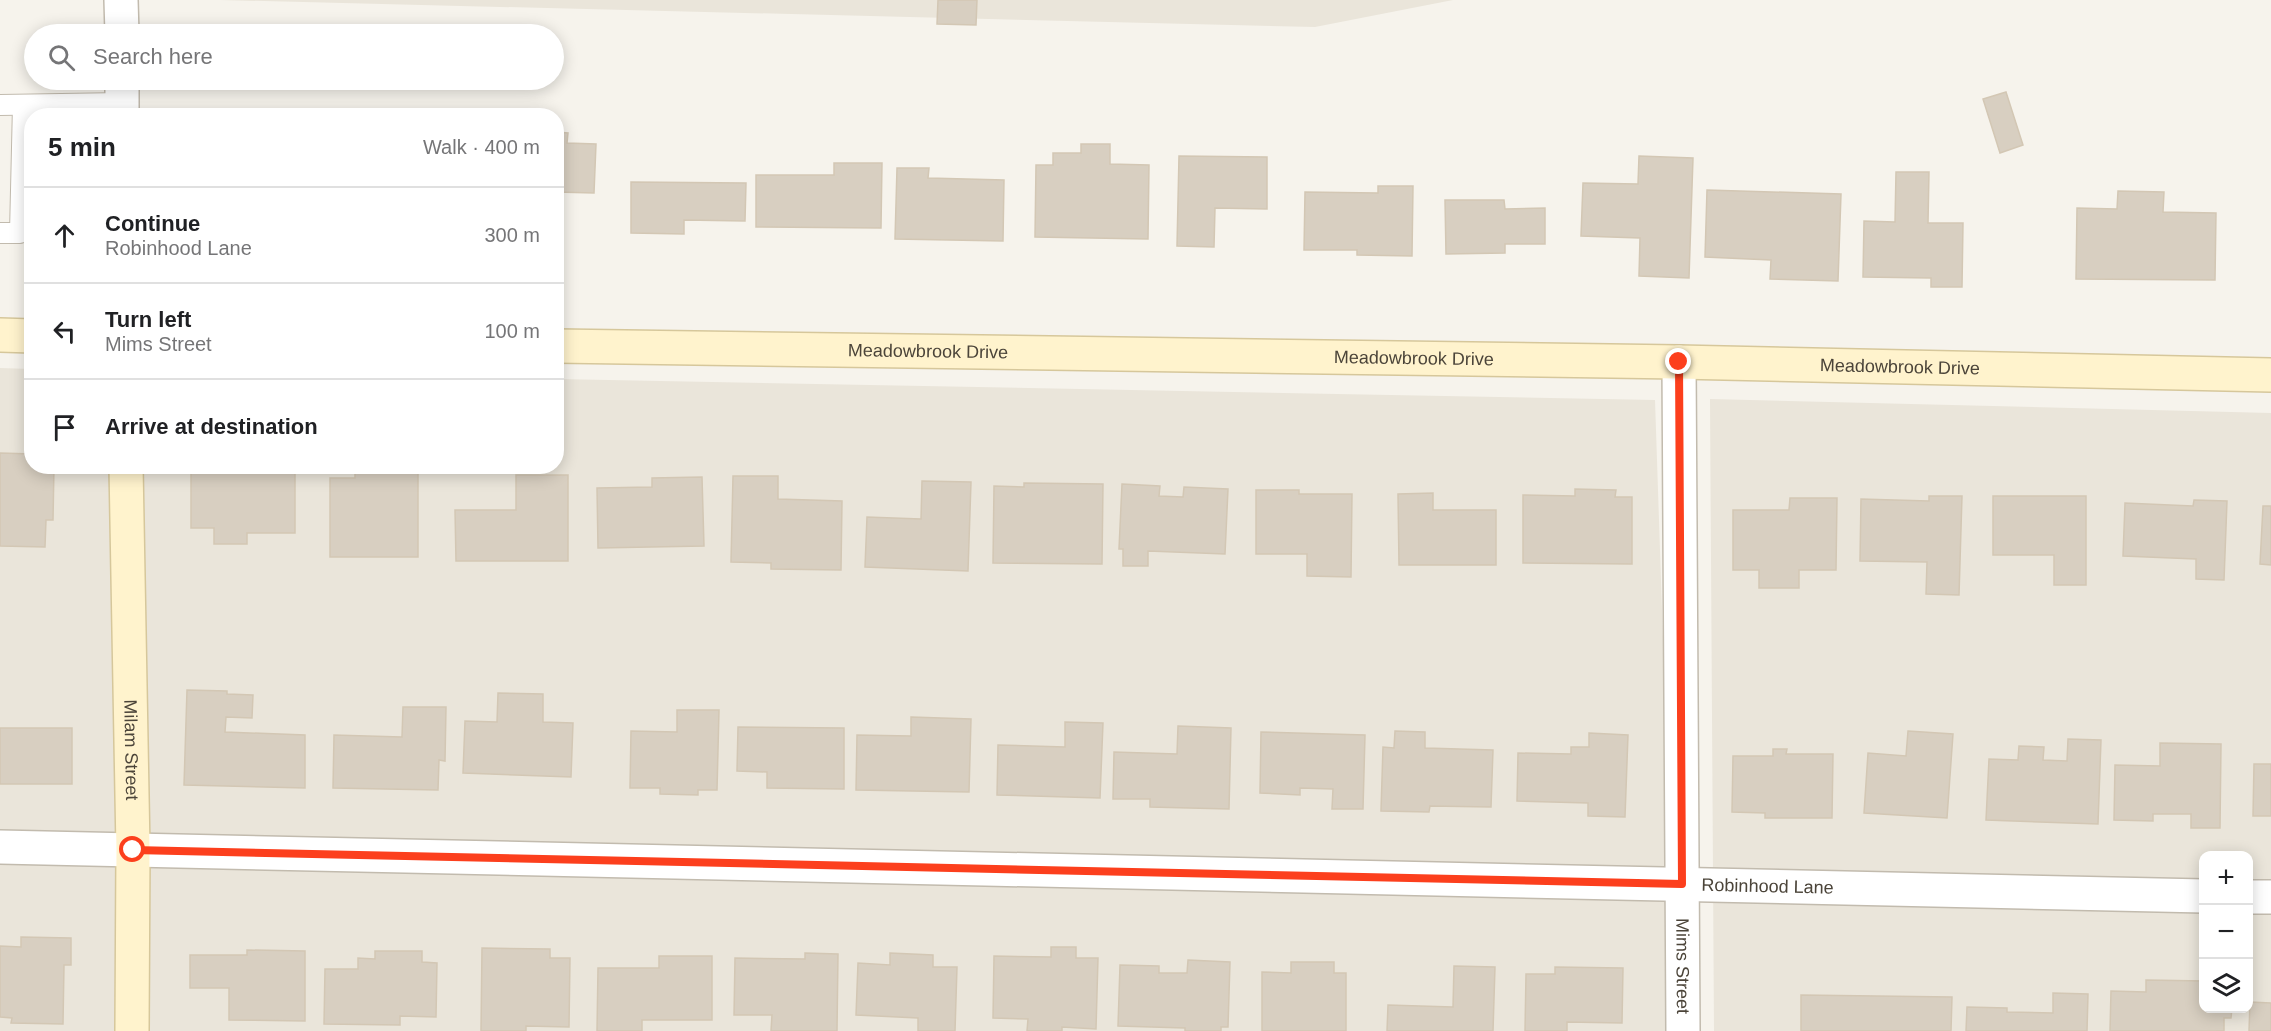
<!DOCTYPE html>
<meta charset="utf-8">
<style>
:root{--surface:#fff;--page:#f6f6f6;--text:#202124;--muted:#757577;--line:#e0e0e0}
body{margin:0;font-family:Arial,sans-serif;background:var(--page);color:var(--text)}
.controls{position:absolute;right:18px;bottom:18px;display:grid;overflow:hidden;border-radius:12px;box-shadow:0 3px 15px #0003}
.controls button{width:54px;height:54px;display:grid;place-items:center;padding:0;border:0;border-bottom:2px solid var(--line);background:var(--surface);color:var(--text);font:30px sans-serif}
.stop{position:absolute;width:18px;height:18px;margin:-14px;border:4px solid #fc3f1d;border-radius:50%;background:#fff}
.stop.end{background:#fc3f1d;border-color:#fff;box-shadow:0 2px 6px #0008}
.list{margin:0;padding:0;list-style:none}
h2{display:flex;justify-content:space-between;align-items:center;height:78px;margin:0;padding:0 24px;font-size:26px}
h2 small{font-size:20px;font-weight:400;color:var(--muted)}
.list li{display:grid;grid-template-columns:39px 1fr auto;gap:18px;align-items:center;box-sizing:border-box;height:96px;padding:0 24px;border-top:2px solid var(--line)}
.list b{display:block;font-size:22px;white-space:nowrap}
.list p{margin:0;font-size:20px;white-space:nowrap;color:var(--muted)}
.list em{font-size:20px;font-style:normal;color:var(--muted)}
.icon{flex:none;width:33px;height:33px;fill:none;stroke:currentColor;stroke-width:2;stroke-linecap:round;stroke-linejoin:round}
.map{position:relative;flex:none;width:2271px;height:1031px;overflow:hidden}
.search{position:absolute;background:var(--surface);box-shadow:0 3px 15px #0003;left:24px;top:24px;width:540px;height:66px;display:flex;align-items:center;gap:15px;box-sizing:border-box;padding:0 21px;border-radius:33px;color:var(--muted);font-size:22px}
.panel{position:absolute;background:var(--surface);box-shadow:0 3px 15px #0003;left:24px;top:108px;width:540px;height:366px;border-radius:24px}
.map>svg:first-child{display:block}
.residential{fill:#eae5da;fill-rule:evenodd}
.building{fill:#d8cfc1;stroke:#d3c7b4;stroke-width:1.5}
.lines{fill:none;stroke-linecap:round;stroke-linejoin:round}
.lane-casing{stroke:#c2bbae;stroke-width:22}
.street-casing{stroke:#c2bbae;stroke-width:36}
.secondary-casing{stroke:#d6c79b;stroke-width:36}
.lane{stroke:#fff;stroke-width:20}
.street{stroke:#fff;stroke-width:33}
.secondary{stroke:#fff3cd;stroke-width:33}
.route{stroke:#fc3f1d;stroke-width:8}
.labels{text-anchor:middle;dominant-baseline:central;stroke-width:4.5;stroke-linejoin:round;paint-order:stroke}
.street-label{font-size:18px;fill:#4b4439;stroke:#fff}
</style>
<div class="map">
<svg width="2271" height="1031" viewBox="0 0 2271 1031">
<rect width="100%" height="100%" fill="#f6f3ec"/>
<g class="residential">
<path d="M 220,0 L 1453,0 L 1315,27 Z"/>
<path d="M 0,368 L 31,369 L 32,466 L 556,466 L 557,379 L 1655,400 L 1676,1031 L 0,1031 Z"/>
<path d="M 1710,399 L 2271,413 L 2271,1031 L 1714,1031 ZM 2204,856 L 2248,856 L 2248,1008 L 2204,1008 Z"/>
</g>
<g class="building">
<path d="M 938,0 L 977,0 L 976,25 L 937,24 Z"/>
<path d="M 2006,92 L 2023,145 L 2000,153 L 1983,99 Z"/>
<path d="M 556,132 L 568,133 L 567,143 L 596,144 L 594,193 L 556,192 Z"/>
<path d="M 1081,144 L 1110,144 L 1110,164 L 1149,165 L 1148,239 L 1035,237 L 1036,165 L 1053,165 L 1053,153 L 1081,153 Z"/>
<path d="M 1179,156 L 1267,157 L 1267,209 L 1215,208 L 1214,247 L 1177,246 Z"/>
<path d="M 1639,156 L 1693,158 L 1689,278 L 1639,276 L 1640,238 L 1581,236 L 1583,183 L 1638,184 Z"/>
<path d="M 834,163 L 882,163 L 881,228 L 756,227 L 756,175 L 834,175 Z"/>
<path d="M 897,168 L 929,168 L 928,178 L 1004,180 L 1003,241 L 895,239 Z"/>
<path d="M 1896,172 L 1929,172 L 1928,223 L 1963,223 L 1962,287 L 1931,287 L 1931,278 L 1863,277 L 1864,221 L 1895,222 Z"/>
<path d="M 631,182 L 746,183 L 745,221 L 684,220 L 684,234 L 631,233 Z"/>
<path d="M 1378,186 L 1413,186 L 1412,256 L 1357,255 L 1357,250 L 1304,250 L 1305,192 L 1378,193 Z"/>
<path d="M 1707,190 L 1841,194 L 1838,281 L 1770,279 L 1771,260 L 1705,257 Z"/>
<path d="M 2118,191 L 2164,192 L 2163,212 L 2216,213 L 2215,280 L 2076,279 L 2077,208 L 2117,209 Z"/>
<path d="M 1445,200 L 1504,200 L 1505,209 L 1545,208 L 1545,244 L 1505,244 L 1505,253 L 1446,254 Z"/>
<path d="M 0,453 L 32,454 L 32,466 L 54,466 L 53,520 L 46,520 L 45,547 L 0,546 Z"/>
<path d="M 248,466 L 295,466 L 295,533 L 247,533 L 247,544 L 214,544 L 214,528 L 191,528 L 191,470 L 248,470 Z"/>
<path d="M 355,473 L 418,473 L 418,557 L 330,557 L 330,478 L 355,478 Z"/>
<path d="M 516,475 L 568,475 L 568,561 L 456,561 L 455,510 L 516,510 Z"/>
<path d="M 733,476 L 778,476 L 778,499 L 842,501 L 841,570 L 771,569 L 771,563 L 731,562 Z"/>
<path d="M 702,477 L 704,546 L 598,548 L 597,488 L 652,487 L 652,478 Z"/>
<path d="M 922,481 L 971,482 L 968,571 L 865,567 L 867,517 L 921,519 Z"/>
<path d="M 1024,483 L 1103,484 L 1102,564 L 993,563 L 994,486 L 1024,487 Z"/>
<path d="M 1122,484 L 1160,486 L 1159,496 L 1183,497 L 1184,487 L 1228,489 L 1225,554 L 1148,551 L 1148,566 L 1123,566 L 1123,549 L 1119,549 Z"/>
<path d="M 1575,489 L 1616,490 L 1615,497 L 1632,497 L 1632,564 L 1523,563 L 1523,495 L 1575,496 Z"/>
<path d="M 1256,490 L 1299,490 L 1299,494 L 1352,494 L 1351,577 L 1307,576 L 1307,554 L 1256,554 Z"/>
<path d="M 1433,493 L 1433,510 L 1496,510 L 1496,565 L 1399,565 L 1398,494 Z"/>
<path d="M 1929,496 L 1962,496 L 1959,595 L 1926,594 L 1927,562 L 1860,561 L 1861,499 L 1929,501 Z"/>
<path d="M 1993,496 L 2086,496 L 2086,585 L 2054,585 L 2054,555 L 1993,555 Z"/>
<path d="M 1790,498 L 1837,498 L 1836,570 L 1799,570 L 1799,588 L 1759,588 L 1759,570 L 1733,570 L 1733,510 L 1789,510 Z"/>
<path d="M 2194,500 L 2227,501 L 2224,580 L 2196,579 L 2196,559 L 2123,556 L 2125,503 L 2193,506 Z"/>
<path d="M 2263,506 L 2271,506 L 2271,565 L 2260,564 Z"/>
<path d="M 187,690 L 227,691 L 227,694 L 253,695 L 252,718 L 226,717 L 225,732 L 305,735 L 305,788 L 184,785 Z"/>
<path d="M 498,693 L 543,694 L 543,722 L 573,723 L 571,777 L 463,773 L 465,721 L 497,722 Z"/>
<path d="M 403,707 L 446,707 L 445,761 L 439,760 L 438,790 L 333,788 L 334,735 L 402,737 Z"/>
<path d="M 677,710 L 719,710 L 717,790 L 698,790 L 698,795 L 660,794 L 660,788 L 630,788 L 631,731 L 677,732 Z"/>
<path d="M 911,717 L 971,719 L 969,792 L 856,790 L 857,735 L 911,736 Z"/>
<path d="M 1065,722 L 1103,723 L 1100,798 L 997,795 L 998,745 L 1065,747 Z"/>
<path d="M 1178,726 L 1231,728 L 1229,809 L 1150,807 L 1150,799 L 1113,799 L 1114,752 L 1177,754 Z"/>
<path d="M 738,727 L 844,728 L 844,789 L 767,788 L 767,772 L 737,771 Z"/>
<rect x="0" y="728" width="72" height="56"/>
<path d="M 1395,731 L 1425,732 L 1425,748 L 1493,750 L 1491,807 L 1430,806 L 1429,812 L 1381,811 L 1383,747 L 1394,748 Z"/>
<path d="M 1908,731 L 1953,734 L 1947,818 L 1864,813 L 1868,753 L 1906,756 Z"/>
<path d="M 1261,732 L 1365,735 L 1363,809 L 1332,809 L 1333,789 L 1300,788 L 1300,795 L 1260,793 Z"/>
<path d="M 1589,733 L 1628,735 L 1625,817 L 1588,816 L 1588,803 L 1517,801 L 1518,753 L 1571,754 L 1571,747 L 1589,747 Z"/>
<path d="M 2068,739 L 2101,740 L 2098,824 L 1986,820 L 1989,759 L 2018,760 L 2019,746 L 2044,747 L 2043,760 L 2067,761 Z"/>
<path d="M 2160,743 L 2221,744 L 2220,828 L 2191,828 L 2191,814 L 2153,814 L 2153,821 L 2114,820 L 2115,765 L 2160,766 Z"/>
<path d="M 1773,749 L 1787,749 L 1786,754 L 1833,754 L 1832,818 L 1765,818 L 1765,813 L 1732,812 L 1733,756 L 1773,756 Z"/>
<path d="M 2254,764 L 2271,764 L 2271,816 L 2253,816 Z"/>
<path d="M 21,937 L 71,938 L 71,965 L 64,965 L 63,1024 L 11,1023 L 12,1018 L 0,1017 L 0,946 L 21,947 Z"/>
<path d="M 1051,947 L 1076,947 L 1076,958 L 1098,958 L 1096,1029 L 1062,1027 L 1062,1031 L 1027,1031 L 1028,1019 L 993,1018 L 994,956 L 1051,957 Z"/>
<path d="M 482,948 L 550,949 L 550,958 L 570,958 L 569,1027 L 526,1026 L 526,1031 L 481,1031 Z"/>
<path d="M 247,950 L 305,951 L 305,1021 L 229,1020 L 229,988 L 190,988 L 190,955 L 247,955 Z"/>
<path d="M 375,951 L 422,951 L 422,962 L 437,963 L 436,1017 L 400,1016 L 400,1025 L 324,1024 L 325,969 L 358,969 L 358,958 L 375,959 Z"/>
<path d="M 805,953 L 838,954 L 837,1031 L 771,1031 L 772,1015 L 734,1015 L 735,958 L 805,959 Z"/>
<path d="M 890,953 L 933,955 L 933,967 L 957,967 L 955,1031 L 918,1031 L 918,1018 L 856,1015 L 858,963 L 890,965 Z"/>
<path d="M 659,956 L 712,956 L 712,1020 L 642,1020 L 642,1031 L 597,1031 L 598,968 L 659,968 Z"/>
<path d="M 1188,960 L 1230,962 L 1228,1027 L 1221,1027 L 1221,1031 L 1185,1031 L 1185,1028 L 1118,1026 L 1120,965 L 1159,966 L 1159,973 L 1187,973 Z"/>
<path d="M 1291,962 L 1334,962 L 1334,973 L 1346,973 L 1346,1031 L 1262,1031 L 1262,972 L 1291,973 Z"/>
<path d="M 1454,966 L 1495,967 L 1493,1031 L 1387,1031 L 1388,1005 L 1453,1007 Z"/>
<path d="M 1555,967 L 1623,968 L 1622,1023 L 1567,1022 L 1567,1031 L 1525,1031 L 1526,974 L 1555,974 Z"/>
<path d="M 2146,980 L 2204,981 L 2204,1008 L 2232,1008 L 2231,1018 L 2224,1018 L 2224,1031 L 2110,1031 L 2111,991 L 2146,992 Z"/>
<path d="M 2053,993 L 2088,994 L 2087,1031 L 1966,1031 L 1967,1007 L 2007,1008 L 2007,1012 L 2053,1013 Z"/>
<path d="M 1801,995 L 1952,997 L 1951,1031 L 1801,1031 Z"/>
<path d="M 2250,1002 L 2271,1003 L 2271,1031 L 2249,1031 Z"/>
</g>
<g class="lines">
<g class="lane-casing">
<g id="lane">
<path d="M 0,105 L 122,103"/>
<path d="M 0,233 L 20,233 L 23,105"/>
</g>
</g>
<g class="street-casing">
<g id="street">
<path d="M 121,0 L 122,34"/>
<path d="M 122,80 L 122,116"/>
<path id="s1" d="M 1679,362 L 1683,1031"/>
<path id="s2" d="M 0,847 L 2204,896"/>
<path d="M 2248,897 L 2271,897"/>
</g>
</g>
<g class="secondary-casing">
<g id="secondary">
<path d="M 0,335 L 32,336"/>
<path id="s3" d="M 556,346 L 1679,362 L 2271,375"/>
<path id="s4" d="M 126,466 L 133,850 L 132,1031"/>
</g>
</g>
<use href="#lane" class="lane"/>
<use href="#street" class="street"/>
<use href="#secondary" class="secondary"/>
</g>
<g class="lines">
<path class="route" d="M 133,850 L 1682,884 L 1679,362"/>
</g>
<g class="labels">
<g class="street-label">
<text stroke="none"><textPath href="#s3" startOffset="372">Meadowbrook Drive</textPath></text>
<text stroke="none"><textPath href="#s3" startOffset="858">Meadowbrook Drive</textPath></text>
<text stroke="none"><textPath href="#s3" startOffset="1344">Meadowbrook Drive</textPath></text>
<text stroke="none"><textPath href="#s4" startOffset="284">Milam Street</textPath></text>
<text stroke="none"><textPath href="#s2" startOffset="1768">Robinhood Lane</textPath></text>
<text stroke="none"><textPath href="#s1" startOffset="604">Mims Street</textPath></text>
</g>
</g>
</svg>
<div class="controls">
<button>+</button>
<button>−</button>
<button><svg class="icon" aria-label="layers" viewBox="0 0 24 24"><path d="M12 4l9 5-9 5-9-5zM3 14l9 5 9-5"/></svg></button>
</div>
<div class="stop" style="left:133px;top:850px"></div>
<div class="stop end" style="left:1679px;top:362px"></div>
<div class="search"><svg class="icon" aria-label="search" viewBox="0 0 24 24"><circle cx="10" cy="10" r="6"/><path d="M15 15l6 6"/></svg>Search here</div>
<section class="panel">
<h2>5 min<small>Walk · 400 m</small></h2>
<ul class="list">
<li><svg class="icon" aria-label="ahead" viewBox="0 0 24 24"><path d="M12 20V5M6 11l6-6 6 6"/></svg><div><b>Continue</b><p>Robinhood Lane</p></div><em>300 m</em></li>
<li><svg class="icon" aria-label="left" viewBox="0 0 24 24"><path d="M17 20v-9H6M10 6l-5 5 5 5"/></svg><div><b>Turn left</b><p>Mims Street</p></div><em>100 m</em></li>
<li><svg class="icon" aria-label="arrive" viewBox="0 0 24 24"><path d="M6 21V4h12l-3 4 3 4H6"/></svg><div><b>Arrive at destination</b></div></li>
</ul>
</section>
</div>
